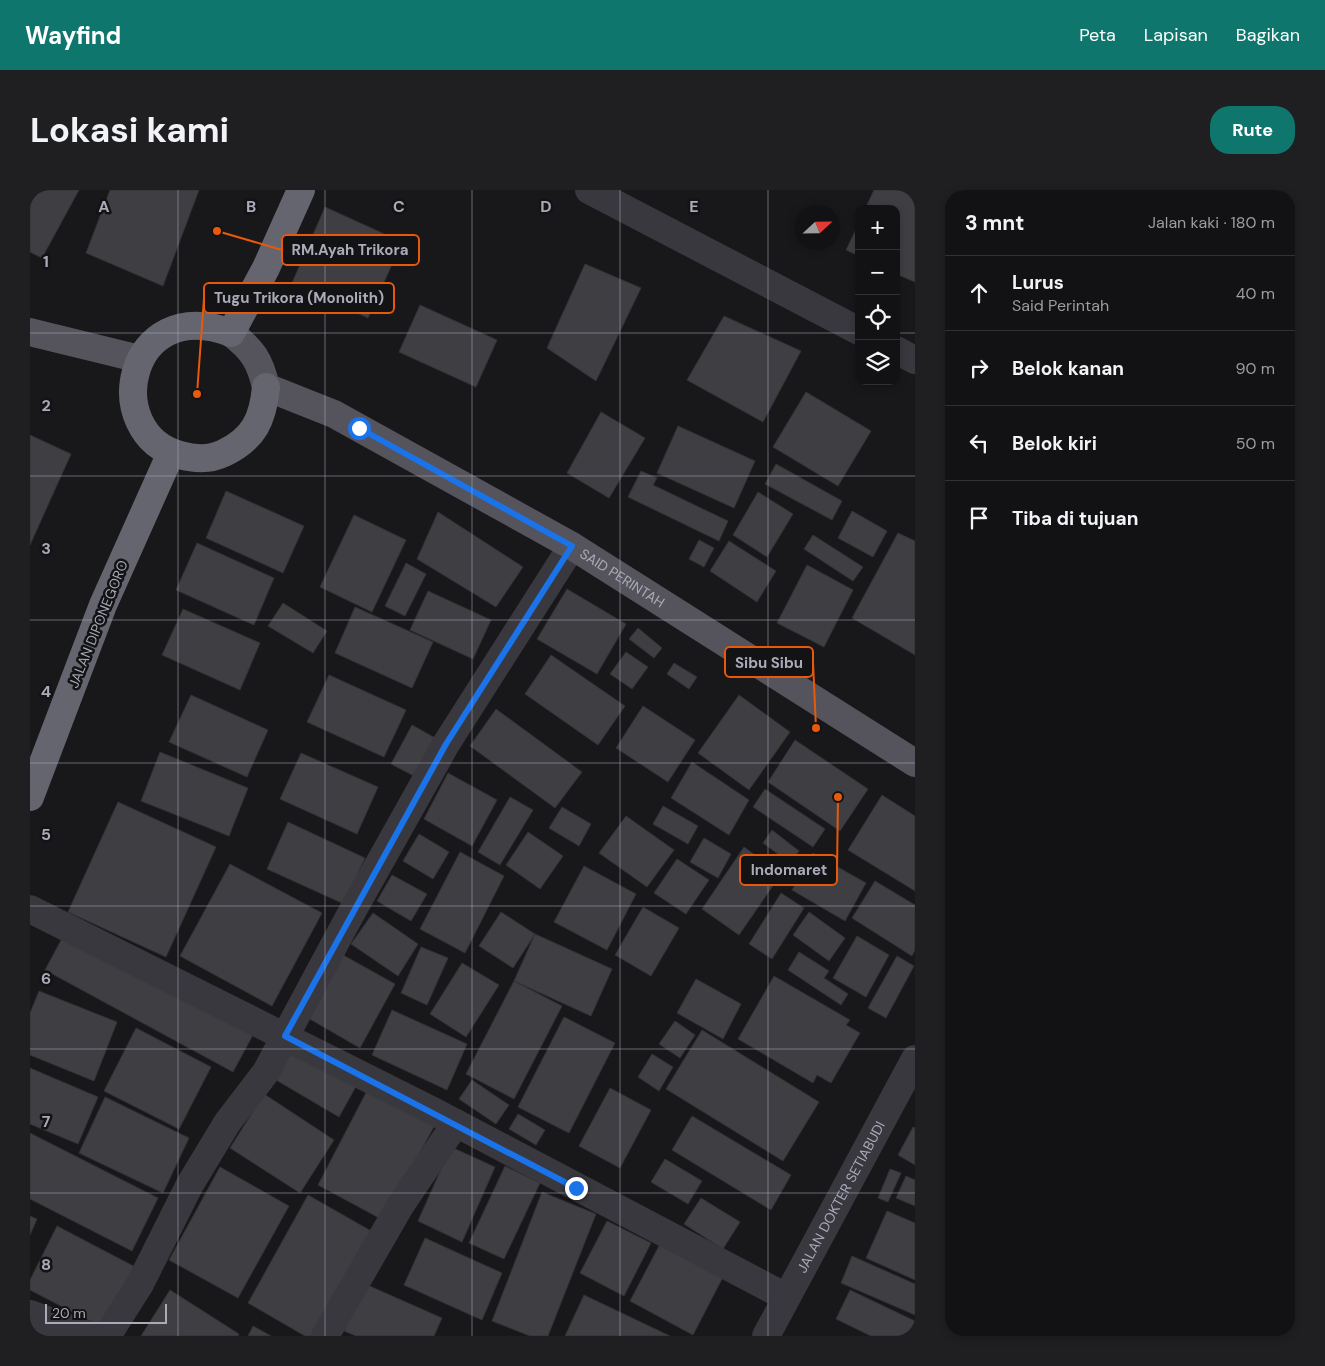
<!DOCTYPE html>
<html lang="id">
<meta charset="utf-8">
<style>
:root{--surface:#121113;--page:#1f1f21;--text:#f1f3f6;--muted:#9c9da0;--line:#313133;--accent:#0f766e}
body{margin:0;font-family:"DM Sans",sans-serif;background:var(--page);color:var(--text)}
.controls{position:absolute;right:15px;top:15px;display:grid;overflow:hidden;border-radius:10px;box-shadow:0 2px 8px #0003}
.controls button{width:45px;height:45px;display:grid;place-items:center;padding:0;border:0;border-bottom:1px solid var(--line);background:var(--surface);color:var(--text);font:25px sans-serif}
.compass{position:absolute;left:765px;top:15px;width:45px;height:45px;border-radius:50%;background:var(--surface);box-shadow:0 2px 8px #0003;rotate:68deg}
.scale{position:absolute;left:15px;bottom:12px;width:122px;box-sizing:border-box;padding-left:5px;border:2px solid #aaabb9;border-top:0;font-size:14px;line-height:18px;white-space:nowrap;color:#aaabb9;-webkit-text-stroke:4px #131215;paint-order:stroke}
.stop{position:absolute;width:15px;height:15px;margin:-11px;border:4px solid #1a73e8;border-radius:50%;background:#fff}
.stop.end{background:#1a73e8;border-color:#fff;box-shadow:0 1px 5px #0008}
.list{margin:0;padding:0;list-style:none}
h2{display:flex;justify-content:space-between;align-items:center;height:65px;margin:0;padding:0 20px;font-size:21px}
h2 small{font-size:16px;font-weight:400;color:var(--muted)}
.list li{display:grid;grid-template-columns:32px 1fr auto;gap:15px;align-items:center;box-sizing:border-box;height:75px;padding:0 20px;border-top:1px solid var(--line)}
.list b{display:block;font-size:19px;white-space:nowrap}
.list p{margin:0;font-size:16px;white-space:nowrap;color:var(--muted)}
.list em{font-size:16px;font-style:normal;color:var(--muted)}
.icon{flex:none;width:28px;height:28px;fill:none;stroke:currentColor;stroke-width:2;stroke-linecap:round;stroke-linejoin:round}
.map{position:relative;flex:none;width:885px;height:1146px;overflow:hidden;border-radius:20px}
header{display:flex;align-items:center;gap:30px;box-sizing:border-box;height:70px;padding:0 25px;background:var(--accent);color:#fff}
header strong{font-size:24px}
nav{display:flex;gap:28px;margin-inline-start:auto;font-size:18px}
.intro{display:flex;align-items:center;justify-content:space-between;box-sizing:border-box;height:120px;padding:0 30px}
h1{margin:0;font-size:35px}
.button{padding:12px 22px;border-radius:20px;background:var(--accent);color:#fff;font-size:18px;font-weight:700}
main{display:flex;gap:30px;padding:0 30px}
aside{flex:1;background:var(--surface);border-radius:20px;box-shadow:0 2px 8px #0003}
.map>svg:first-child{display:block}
.building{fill:#3f3f43;stroke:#323135}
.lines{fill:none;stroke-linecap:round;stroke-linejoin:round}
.minor{stroke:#39383e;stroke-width:28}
.major{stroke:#55545d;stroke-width:28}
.highway{stroke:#64656f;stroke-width:28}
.route{stroke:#1a73e8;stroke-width:6}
.grid{fill:none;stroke:#aaabb9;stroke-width:1;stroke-opacity:0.55}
.labels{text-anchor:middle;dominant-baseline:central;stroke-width:5;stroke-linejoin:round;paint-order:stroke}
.street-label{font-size:14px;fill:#aaabb9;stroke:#131215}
.grid-label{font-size:16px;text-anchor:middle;font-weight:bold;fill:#aaabb9;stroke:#131215;stroke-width:5;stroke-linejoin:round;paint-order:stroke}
.leader{fill:none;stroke:#e8590c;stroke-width:2}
.callout-dot{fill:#e8590c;stroke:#131215;stroke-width:2}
.callout{fill:#131215;stroke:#e8590c;stroke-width:2}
.callout-label{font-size:15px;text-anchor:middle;font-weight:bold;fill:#aaabb9}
</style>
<header>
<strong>Wayfind</strong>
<nav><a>Peta</a><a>Lapisan</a><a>Bagikan</a></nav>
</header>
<div class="intro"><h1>Lokasi kami</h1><a class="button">Rute</a></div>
<main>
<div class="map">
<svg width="885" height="1146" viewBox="0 0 885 1146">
<rect width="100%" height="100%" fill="#181719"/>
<g class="building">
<path d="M 0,0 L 49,0 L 12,68 L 0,62 Z"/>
<path d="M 80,0 L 169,0 L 133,96 L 56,63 Z"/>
<path d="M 844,0 L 885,0 L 885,92 L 866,84 L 866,19 L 835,19 Z"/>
<path d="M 295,17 L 372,52 L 338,128 L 262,93 Z"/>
<path d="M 829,33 L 829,66 L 816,60 Z"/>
<path d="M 555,74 L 611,98 L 566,191 L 517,158 Z"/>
<path d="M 390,115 L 467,150 L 446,197 L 369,162 Z"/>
<path d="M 694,126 L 771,161 L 733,232 L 657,190 Z"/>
<path d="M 776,202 L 841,241 L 808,296 L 743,257 Z"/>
<path d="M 571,222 L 615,248 L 579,308 L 537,283 Z"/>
<path d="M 648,236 L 725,271 L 704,318 L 627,283 Z"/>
<path d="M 0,245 L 41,264 L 0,355 Z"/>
<path d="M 746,274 L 812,311 L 802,330 L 735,294 Z"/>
<path d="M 611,281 L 627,288 L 623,295 L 698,331 L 689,351 L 598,307 Z"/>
<path d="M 196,301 L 274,336 L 253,383 L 176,348 Z"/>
<path d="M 728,302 L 763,324 L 737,367 L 703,345 Z"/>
<path d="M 822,321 L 857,341 L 843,367 L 808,348 Z"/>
<path d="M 408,322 L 493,377 L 466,417 L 387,369 Z"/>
<path d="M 324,325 L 376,350 L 342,422 L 290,397 Z"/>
<path d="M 868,343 L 885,351 L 885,465 L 822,428 Z"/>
<path d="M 783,345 L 833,377 L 823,391 L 774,359 Z"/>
<path d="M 669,350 L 684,358 L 674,377 L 659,369 Z"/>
<path d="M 699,351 L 746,381 L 727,412 L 680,381 Z"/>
<path d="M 167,353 L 244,388 L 224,435 L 146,400 Z"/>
<path d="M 376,373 L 396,384 L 375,426 L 355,416 Z"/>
<path d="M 777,375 L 823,400 L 794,457 L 747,433 Z"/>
<path d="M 537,399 L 596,434 L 567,484 L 507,449 Z"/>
<path d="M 398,401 L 461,430 L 443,469 L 380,440 Z"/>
<path d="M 253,413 L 297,441 L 283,463 L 238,436 Z"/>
<path d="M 325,417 L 403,452 L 382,498 L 305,463 Z"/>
<path d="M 153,419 L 230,453 L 210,500 L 132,465 Z"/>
<path d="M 608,438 L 632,458 L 624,468 L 599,449 Z"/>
<path d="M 596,462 L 618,477 L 602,499 L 580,484 Z"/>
<path d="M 521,465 L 595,516 L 568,555 L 495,504 Z"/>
<path d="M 644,473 L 667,487 L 659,499 L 637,484 Z"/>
<path d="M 299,485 L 376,520 L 354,567 L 277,532 Z"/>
<path d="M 161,505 L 238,540 L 217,587 L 139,552 Z"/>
<path d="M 709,505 L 760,542 L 719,600 L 668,563 Z"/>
<path d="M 613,516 L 665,550 L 638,592 L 586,558 Z"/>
<path d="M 466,519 L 552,582 L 525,618 L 440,556 Z"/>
<path d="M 382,535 L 407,549 L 386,587 L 361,574 Z"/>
<path d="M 765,550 L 838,599 L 810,641 L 738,592 Z"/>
<path d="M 130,562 L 218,598 L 199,646 L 111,611 Z"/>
<path d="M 271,563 L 348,597 L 327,644 L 250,609 Z"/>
<path d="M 662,572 L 719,610 L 699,645 L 641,608 Z"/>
<path d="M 418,583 L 467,610 L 442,656 L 394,629 Z"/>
<path d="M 735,599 L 795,639 L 783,657 L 723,617 Z"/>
<path d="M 852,605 L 885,626 L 885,701 L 818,660 Z"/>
<path d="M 480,607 L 503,620 L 470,675 L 448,662 Z"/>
<path d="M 88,612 L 186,657 L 136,767 L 38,722 Z"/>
<path d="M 633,616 L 668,636 L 658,654 L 623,634 Z"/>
<path d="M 532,617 L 561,634 L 549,656 L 519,638 Z"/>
<path d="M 596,626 L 644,660 L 617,697 L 569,663 Z"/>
<path d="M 258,632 L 335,668 L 314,714 L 237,679 Z"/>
<path d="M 742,640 L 769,661 L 760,673 L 733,653 Z"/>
<path d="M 498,642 L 533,666 L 510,699 L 476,675 Z"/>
<path d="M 389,644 L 419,662 L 403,689 L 373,671 Z"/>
<path d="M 674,648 L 701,664 L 688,688 L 660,672 Z"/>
<path d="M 714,657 L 751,684 L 709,745 L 672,719 Z"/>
<path d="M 430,662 L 474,686 L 435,763 L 390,739 Z"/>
<path d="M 783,663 L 836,693 L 815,731 L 762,700 Z"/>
<path d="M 647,669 L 679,690 L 656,724 L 624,703 Z"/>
<path d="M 200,674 L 292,723 L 242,816 L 150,766 Z"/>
<path d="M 554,676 L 606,704 L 577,760 L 524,732 Z"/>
<path d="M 362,685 L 397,704 L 381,731 L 347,711 Z"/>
<path d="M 845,691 L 885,715 L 885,760 L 882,766 L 822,728 Z"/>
<path d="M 751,703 L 774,718 L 742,769 L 719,754 Z"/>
<path d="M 613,717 L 649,738 L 621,786 L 585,765 Z"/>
<path d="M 471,722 L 505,744 L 483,778 L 449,756 Z"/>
<path d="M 779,722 L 815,748 L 799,771 L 763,745 Z"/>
<path d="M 343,723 L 388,754 L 368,786 L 321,754 Z"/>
<path d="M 36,741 L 224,843 L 203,882 L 15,780 Z"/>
<path d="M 505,744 L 582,779 L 561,826 L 484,791 Z"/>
<path d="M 827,746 L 859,765 L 836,807 L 803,788 Z"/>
<path d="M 391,757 L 418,768 L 397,815 L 371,803 Z"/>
<path d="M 769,762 L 799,781 L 794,788 L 818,804 L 811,815 L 758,780 Z"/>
<path d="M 313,765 L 365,794 L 330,858 L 278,828 Z"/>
<path d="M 867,766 L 884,776 L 856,828 L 838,818 Z"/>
<path d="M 432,773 L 469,795 L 436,847 L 400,824 Z"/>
<path d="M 744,786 L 820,830 L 816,835 L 830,843 L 801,893 L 787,885 L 783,893 L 708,849 Z"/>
<path d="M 666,789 L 711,814 L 693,849 L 647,823 Z"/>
<path d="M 484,791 L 532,816 L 484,909 L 436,884 Z"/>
<path d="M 9,801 L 87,832 L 64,891 L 0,865 L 0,823 Z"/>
<path d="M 362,820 L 437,854 L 417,900 L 342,865 Z"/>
<path d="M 534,827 L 585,853 L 539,943 L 488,917 Z"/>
<path d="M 645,831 L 665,845 L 650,868 L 629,854 Z"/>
<path d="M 106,838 L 181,877 L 149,939 L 74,901 Z"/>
<path d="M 672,840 L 789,912 L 753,971 L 636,899 Z"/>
<path d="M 261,852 L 329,891 L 309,927 L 241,887 Z"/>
<path d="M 622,864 L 643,877 L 629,901 L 608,887 Z"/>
<path d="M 0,878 L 68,907 L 48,954 L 0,934 Z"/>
<path d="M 442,890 L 479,915 L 466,934 L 429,909 Z"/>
<path d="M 339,897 L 406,933 L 353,1030 L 288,995 Z"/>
<path d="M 580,898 L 621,920 L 590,978 L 549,956 Z"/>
<path d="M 234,904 L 304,950 L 270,1003 L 200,958 Z"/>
<path d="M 75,907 L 159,948 L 133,1003 L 49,963 Z"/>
<path d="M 488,924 L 515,940 L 506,955 L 479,939 Z"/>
<path d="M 662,926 L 761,985 L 741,1020 L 642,960 Z"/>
<path d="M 883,937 L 885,938 L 885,975 L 868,965 Z"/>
<path d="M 0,943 L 128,1008 L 102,1061 L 0,1009 Z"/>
<path d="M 421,957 L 465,977 L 432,1052 L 388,1031 Z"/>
<path d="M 635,969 L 672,991 L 658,1014 L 621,992 Z"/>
<path d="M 475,976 L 510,993 L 474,1069 L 439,1053 Z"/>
<path d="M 190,977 L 259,1016 L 208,1108 L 139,1070 Z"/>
<path d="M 860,979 L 871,983 L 858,1012 L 848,1008 Z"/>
<path d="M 876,986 L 885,990 L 885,1016 L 866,1008 Z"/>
<path d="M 512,1002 L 566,1024 L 518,1146 L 500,1146 L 462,1131 Z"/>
<path d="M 278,1005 L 350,1046 L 294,1146 L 275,1146 L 218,1113 Z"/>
<path d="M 671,1008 L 710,1032 L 693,1059 L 654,1034 Z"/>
<path d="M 857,1021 L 885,1033 L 885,1090 L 836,1068 Z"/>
<path d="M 0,1026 L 7,1029 L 0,1045 Z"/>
<path d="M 577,1031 L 621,1053 L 594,1106 L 550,1083 Z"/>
<path d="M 27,1036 L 111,1080 L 79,1141 L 0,1100 L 0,1090 Z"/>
<path d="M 395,1048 L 472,1083 L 452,1130 L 374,1095 Z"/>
<path d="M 630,1054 L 693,1087 L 663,1145 L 600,1111 Z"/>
<path d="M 822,1066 L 885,1094 L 885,1125 L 811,1093 Z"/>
<path d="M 335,1094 L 412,1128 L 404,1146 L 326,1146 L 314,1141 Z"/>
<path d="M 140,1100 L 209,1144 L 208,1146 L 111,1146 Z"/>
<path d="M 820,1100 L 885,1131 L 885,1146 L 841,1146 L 806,1129 Z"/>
<path d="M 554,1105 L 640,1146 L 535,1146 Z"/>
<path d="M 0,1129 L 42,1146 L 0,1146 Z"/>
<path d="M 223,1136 L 241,1146 L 218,1146 Z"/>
</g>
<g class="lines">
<g class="minor">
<path d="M 559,0 L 829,141"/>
<path d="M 866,160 L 885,170"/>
<path d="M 0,719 L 401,920 L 756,1107"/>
<path d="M 0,1124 L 60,1146"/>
<path d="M 77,1146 L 110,1094 L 159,996 L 197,933 L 236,882 L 318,729 L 416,554 L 542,356"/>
<path d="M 295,1146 L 370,1016 L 426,933"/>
<path id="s1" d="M 736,1146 L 885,869"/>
</g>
<g class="major">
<path d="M 0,142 L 110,169"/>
<path id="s2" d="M 201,143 C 223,160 230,171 236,197 L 304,224 L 542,356 L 885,573"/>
</g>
<g class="highway">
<path d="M 236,197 C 233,229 224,249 194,263 C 180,270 164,269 150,265 C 70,244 96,103 201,143 L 236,78 L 271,0"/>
<path d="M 0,607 L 73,415 L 141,263"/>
</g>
</g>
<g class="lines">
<path class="route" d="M 329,238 L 542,356 L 416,554 L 255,846 L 546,998"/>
</g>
<path class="grid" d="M 148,0 L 148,1146M 295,0 L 295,1146M 442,0 L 442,1146M 590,0 L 590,1146M 738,0 L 738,1146M 0,143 L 829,143M 866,143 L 885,143M 0,286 L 885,286M 0,430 L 885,430M 0,573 L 885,573M 0,716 L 885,716M 0,859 L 885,859M 0,1003 L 885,1003"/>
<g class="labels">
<g class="street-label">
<text stroke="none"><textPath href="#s2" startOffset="471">SAID PERINTAH</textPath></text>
<text transform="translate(68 434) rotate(-68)">JALAN DIPONEGORO</text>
<text stroke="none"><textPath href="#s1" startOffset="158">JALAN DOKTER SETIABUDI</textPath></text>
</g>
</g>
<g class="grid-label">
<text x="74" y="22">A</text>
<text x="221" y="22">B</text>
<text x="369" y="22">C</text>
<text x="516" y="22">D</text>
<text x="664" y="22">E</text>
<text x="16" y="77">1</text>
<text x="16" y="221">2</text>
<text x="16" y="364">3</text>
<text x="16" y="507">4</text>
<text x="16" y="650">5</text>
<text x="16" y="794">6</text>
<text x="16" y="937">7</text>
<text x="16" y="1080">8</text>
</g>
<path class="leader" d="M187 41L252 60M167 204L174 108M786 538L783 472M808 607L807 680"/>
<g class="callout-dot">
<circle cx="187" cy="41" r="5"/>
<circle cx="167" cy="204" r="5"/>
<circle cx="786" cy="538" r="5"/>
<circle cx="808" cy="607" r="5"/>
</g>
<g class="callout">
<rect x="252" y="45" width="137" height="30" rx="5"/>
<rect x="174" y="93" width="190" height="30" rx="5"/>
<rect x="695" y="457" width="88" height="30" rx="5"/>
<rect x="710" y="665" width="97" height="30" rx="5"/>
</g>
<g class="callout-label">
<text x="320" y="65">RM.Ayah Trikora</text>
<text x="269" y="113">Tugu Trikora (Monolith)</text>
<text x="739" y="478">Sibu Sibu</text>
<text x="759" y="685">Indomaret</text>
</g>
</svg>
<div class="controls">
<button>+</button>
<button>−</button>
<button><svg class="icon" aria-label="locate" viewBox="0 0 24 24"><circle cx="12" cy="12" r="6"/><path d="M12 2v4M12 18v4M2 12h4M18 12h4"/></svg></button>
<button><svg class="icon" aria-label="layers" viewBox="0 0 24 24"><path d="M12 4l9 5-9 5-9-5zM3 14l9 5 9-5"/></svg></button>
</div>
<svg class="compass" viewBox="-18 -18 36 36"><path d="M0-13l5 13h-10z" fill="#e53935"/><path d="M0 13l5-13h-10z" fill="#9c9da0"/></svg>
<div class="scale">20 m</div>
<div class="stop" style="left:329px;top:238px"></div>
<div class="stop end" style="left:546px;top:998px"></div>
</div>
<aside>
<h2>3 mnt<small>Jalan kaki · 180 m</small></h2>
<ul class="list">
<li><svg class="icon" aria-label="ahead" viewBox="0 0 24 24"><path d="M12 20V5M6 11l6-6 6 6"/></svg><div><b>Lurus</b><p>Said Perintah</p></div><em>40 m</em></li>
<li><svg class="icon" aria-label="right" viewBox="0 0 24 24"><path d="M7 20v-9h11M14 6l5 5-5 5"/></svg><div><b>Belok kanan</b></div><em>90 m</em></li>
<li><svg class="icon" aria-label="left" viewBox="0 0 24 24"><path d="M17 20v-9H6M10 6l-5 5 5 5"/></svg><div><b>Belok kiri</b></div><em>50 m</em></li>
<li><svg class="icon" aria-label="arrive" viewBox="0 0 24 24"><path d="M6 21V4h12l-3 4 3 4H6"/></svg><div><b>Tiba di tujuan</b></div></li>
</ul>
</aside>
</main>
